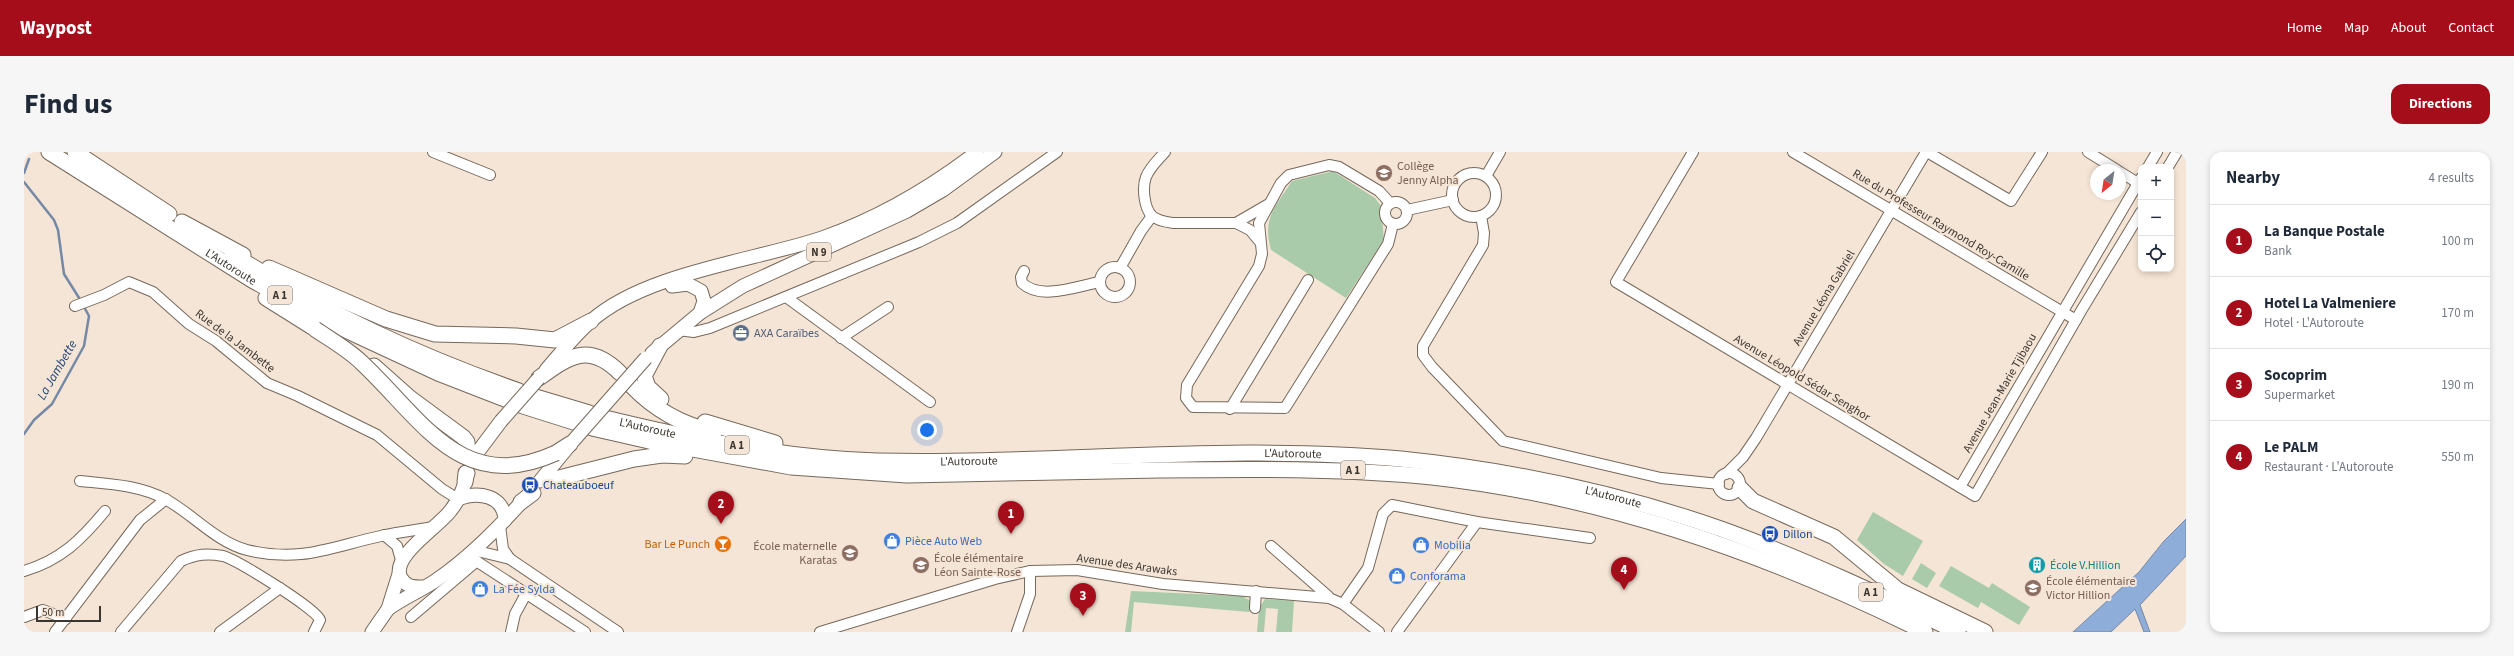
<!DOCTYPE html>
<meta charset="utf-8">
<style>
:root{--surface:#fff;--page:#f6f6f7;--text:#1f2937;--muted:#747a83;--line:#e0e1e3;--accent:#a50d1b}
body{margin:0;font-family:"Source Sans 3",sans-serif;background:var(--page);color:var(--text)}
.controls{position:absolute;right:12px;top:12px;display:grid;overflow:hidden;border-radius:8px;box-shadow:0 2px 6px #0003}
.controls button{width:36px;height:36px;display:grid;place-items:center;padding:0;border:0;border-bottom:1px solid var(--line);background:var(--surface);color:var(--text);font:20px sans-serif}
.compass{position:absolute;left:2066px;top:12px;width:36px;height:36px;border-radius:50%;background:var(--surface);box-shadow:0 2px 6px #0003;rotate:210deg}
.scale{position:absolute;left:12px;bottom:10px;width:65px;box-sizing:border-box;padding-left:4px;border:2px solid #3c3630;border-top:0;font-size:11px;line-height:14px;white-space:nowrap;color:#3c3630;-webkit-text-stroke:3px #f5e5d6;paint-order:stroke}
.you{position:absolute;left:903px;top:278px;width:14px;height:14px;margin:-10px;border:3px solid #fff;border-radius:50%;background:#1a73e8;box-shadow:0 0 0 6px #1a73e833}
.badge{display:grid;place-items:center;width:26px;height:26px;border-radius:50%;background:var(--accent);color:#fff;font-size:13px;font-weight:700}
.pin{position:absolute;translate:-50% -33px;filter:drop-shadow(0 1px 2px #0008)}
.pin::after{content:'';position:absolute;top:21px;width:14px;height:12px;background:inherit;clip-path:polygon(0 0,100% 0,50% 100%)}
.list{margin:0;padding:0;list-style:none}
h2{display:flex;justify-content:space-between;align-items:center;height:52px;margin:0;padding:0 16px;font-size:17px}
h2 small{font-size:13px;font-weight:400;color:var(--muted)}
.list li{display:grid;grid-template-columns:26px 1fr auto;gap:12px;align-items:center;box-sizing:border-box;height:72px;padding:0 16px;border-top:1px solid var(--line)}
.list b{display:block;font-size:15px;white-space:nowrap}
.list p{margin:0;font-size:13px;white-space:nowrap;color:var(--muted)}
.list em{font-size:13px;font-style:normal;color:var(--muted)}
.icon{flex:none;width:22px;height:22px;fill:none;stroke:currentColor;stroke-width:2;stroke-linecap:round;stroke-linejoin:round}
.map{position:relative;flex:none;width:2162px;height:480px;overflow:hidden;border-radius:12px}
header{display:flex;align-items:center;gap:24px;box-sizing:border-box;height:56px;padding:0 20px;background:var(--accent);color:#fff}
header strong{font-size:19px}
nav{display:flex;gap:22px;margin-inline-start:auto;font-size:14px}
.intro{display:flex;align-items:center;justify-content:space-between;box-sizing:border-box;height:96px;padding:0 24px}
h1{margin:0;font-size:28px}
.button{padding:10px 18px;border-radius:12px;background:var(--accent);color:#fff;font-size:14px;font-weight:700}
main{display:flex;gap:24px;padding:0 24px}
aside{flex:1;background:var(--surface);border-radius:12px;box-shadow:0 2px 6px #0003}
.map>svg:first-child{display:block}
.green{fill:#a9cba9}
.water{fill:#8eadd9;stroke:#7589a6}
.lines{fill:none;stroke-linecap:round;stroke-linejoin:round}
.stream{stroke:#7589a6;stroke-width:2.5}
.minor-casing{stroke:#76685b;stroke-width:12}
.major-casing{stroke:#76685b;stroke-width:15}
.highway-casing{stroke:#76685b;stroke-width:17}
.minor{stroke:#fff;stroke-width:10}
.major{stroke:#fff;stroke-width:13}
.highway{stroke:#fff;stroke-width:15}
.major-bridge-casing{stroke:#76685b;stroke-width:15;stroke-linecap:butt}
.highway-bridge-casing{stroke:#76685b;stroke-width:17;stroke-linecap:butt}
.major-bridge{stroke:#fff;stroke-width:13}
.highway-bridge{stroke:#fff;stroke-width:15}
.labels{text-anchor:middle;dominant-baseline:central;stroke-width:4;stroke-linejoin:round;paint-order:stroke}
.shield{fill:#f5e5d6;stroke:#746a62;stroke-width:1}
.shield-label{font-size:11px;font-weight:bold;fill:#3c3630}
.education-label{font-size:12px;fill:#785e54;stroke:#f5e5d6;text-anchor:start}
.street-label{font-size:12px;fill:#3c3630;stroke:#f5e5d6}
.service-label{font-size:12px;fill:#4e5e75;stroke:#f5e5d6;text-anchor:start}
.transit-label{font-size:12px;fill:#164399;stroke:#f5e5d6;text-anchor:start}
.shop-label{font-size:12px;fill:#366cbe;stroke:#f5e5d6;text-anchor:start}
.food-label{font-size:12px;fill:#c56008;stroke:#f5e5d6;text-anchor:end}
.culture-label{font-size:12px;fill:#0d838f;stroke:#f5e5d6;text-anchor:start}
.water-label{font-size:13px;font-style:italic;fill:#1a4077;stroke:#f5e5d6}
</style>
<header>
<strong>Waypost</strong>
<nav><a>Home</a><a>Map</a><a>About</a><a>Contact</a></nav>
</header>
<div class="intro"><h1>Find us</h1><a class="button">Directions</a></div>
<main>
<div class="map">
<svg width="2162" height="480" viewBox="0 0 2162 480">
<rect width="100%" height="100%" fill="#f5e5d6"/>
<g class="green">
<path d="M 1309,19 L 1351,46 L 1357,54 L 1360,88 L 1322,146 L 1247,98 C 1238,66 1251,55 1268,29 Z"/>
<path d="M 1849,360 L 1899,389 L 1879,424 L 1860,412 L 1833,388 Z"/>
<path d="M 1897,411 L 1912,421 L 1903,436 L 1888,427 Z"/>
<path d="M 1927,414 L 1965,436 L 1968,431 L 2006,455 L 1995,473 L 1957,450 L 1954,456 L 1915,434 Z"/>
<path d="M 1107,439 L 1218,444 L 1227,449 L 1228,456 L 1225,460 L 1110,450 L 1107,480 L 1101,480 Z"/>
<path d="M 1241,447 L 1270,449 L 1268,480 L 1252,480 L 1254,457 L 1242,456 L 1240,480 L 1233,480 L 1235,456 Z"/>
</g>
<path class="water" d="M 2162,367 L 2162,404 L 2116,453 L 2126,480 L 2120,480 L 2111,457 L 2087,480 L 2049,480 L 2115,420 L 2140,389 Z"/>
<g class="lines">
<g class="stream">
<path d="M 0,21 L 5,7"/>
<path d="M 0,30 L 30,68 L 34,78 L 40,122 L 57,149"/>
<path d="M 0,282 L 10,268 L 28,252 L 60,194 L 65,164 L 59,153"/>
</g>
<g class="minor-casing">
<g id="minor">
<path d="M 409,0 L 466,23"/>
<path d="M 1141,0 C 1134,8 1126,15 1122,25 C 1118,35 1120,56 1128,64 C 1134,69 1142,70 1149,71 L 1212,71 L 1243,53"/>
<path d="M 1669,0 L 1592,130 L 1951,344 L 2057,159 L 2117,60"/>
<path d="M 1769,0 L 2052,168"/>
<path d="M 1903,0 L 1987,49 L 2018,0"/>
<path d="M 2064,0 L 2093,18"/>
<path d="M 2124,15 L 2133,0"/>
<path d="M 2144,15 L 2153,0"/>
<path d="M 2096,20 L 2114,31"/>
<circle cx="1450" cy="43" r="22"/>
<path d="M 1462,24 L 1476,0"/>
<circle cx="1372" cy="61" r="11"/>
<path d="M 1366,51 L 1355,39 L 1315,15 L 1305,13 L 1265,23 L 1257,31 L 1235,71 L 1238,102 L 1235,114 L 1163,233 L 1162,246 L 1169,255 L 1261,256 L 1364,92 L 1369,72"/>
<path d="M 1383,58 L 1429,48"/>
<path d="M 1457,64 L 1460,81 L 1459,93 L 1399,194 L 1399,203 L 1408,215 L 1479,289 L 1637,326 L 1695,332"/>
<path d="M 1212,71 L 1226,78 L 1236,90"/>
<circle cx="1091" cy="130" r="15"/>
<path d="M 1096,116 L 1117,79 L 1128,64"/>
<path d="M 1000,119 L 997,125 L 998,131 C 1017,149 1053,134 1076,130"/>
<path d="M 762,145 L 906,250"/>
<path d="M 51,154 L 80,143 L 105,130 L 129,140 L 165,172 L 192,189 L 243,231 L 274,244 L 353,283 L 418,337 L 434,347"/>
<path d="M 654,178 L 670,180 L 686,176 L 895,90 L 933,71 L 1033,0"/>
<path d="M 817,186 L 864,155"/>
<path d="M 1206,257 L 1284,128"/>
<circle cx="1705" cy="332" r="11"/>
<path d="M 1702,322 L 1719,305 L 1732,286 L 1902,0"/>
<path d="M 56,329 C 85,332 115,333 141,347 C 169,362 192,390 223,398 C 277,411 306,395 357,384 C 374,380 393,378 410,375"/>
<path d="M 1936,335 L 2117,26"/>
<path d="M 476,374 L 479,397 L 486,407"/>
<path d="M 360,383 L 373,394 L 377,408"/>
<path d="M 1247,394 L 1304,444"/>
<path d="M 449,398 L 486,407 L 594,480"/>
<path d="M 443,403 L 561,480"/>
<path d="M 0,419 C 37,408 57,388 81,359"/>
<path d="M 1319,452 L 1344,416 L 1359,362 L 1368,353 L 1453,370 L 1566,386"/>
<path d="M 1231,456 L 1232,439"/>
<path d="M 0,465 L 19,458 L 42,467"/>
<path d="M 387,465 L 453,409"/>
<path d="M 31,480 L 116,368 L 142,347"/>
<path d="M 97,480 L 157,409 C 172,402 184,401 199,404 C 213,408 293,457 296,468 L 290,480"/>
<path d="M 196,480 L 256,436"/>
<path d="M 487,480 L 491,462 L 502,442"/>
<path d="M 796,480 L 971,427 L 1006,419 L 1053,418 L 1139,432 L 1305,446 L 1319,452 L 1355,480"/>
<path d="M 993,480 L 1006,442 L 1006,419"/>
<path d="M 1373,480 L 1453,370"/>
</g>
</g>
<g class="major-casing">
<g id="major">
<path d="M 648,134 L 664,132 L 677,139 L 680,149 L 676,161"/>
<path d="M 628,201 L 676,161 L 719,134 L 883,59 L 919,38 L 971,0"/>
<path d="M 522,218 C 536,202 550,184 567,169 C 621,121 729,109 798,86 C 855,66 906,36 953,0"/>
<path d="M 450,305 L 477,269"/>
<path d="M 516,329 L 544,295"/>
<path d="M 434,347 C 454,339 480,343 481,368"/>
<path d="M 398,435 C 390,435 382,435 377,426 C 365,405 416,374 427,358 C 436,347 440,334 444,321"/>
<path d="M 364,457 C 379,446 396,439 411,429 C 446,405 476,374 504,343"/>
<path d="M 348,480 L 364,457 L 375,422"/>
</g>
</g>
<g class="highway-casing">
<g id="highway">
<path id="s1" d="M 25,0 L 228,128 L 298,167 L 414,221 L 486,249"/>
<path d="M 51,0 L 145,62"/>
<path d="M 158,70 L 219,103"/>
<path d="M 208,102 C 298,159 394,204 495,239"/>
<path d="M 245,116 L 362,167 L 411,182 L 492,184 L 531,188 L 567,169"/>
<path d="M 242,146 L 301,183"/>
<path d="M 636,194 L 620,224 L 624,235 L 637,247"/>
<path d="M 350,214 L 386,246 L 439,285 L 443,290 L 444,302"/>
<path d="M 515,226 C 545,204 565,190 596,221"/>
<path d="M 608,234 C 630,257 659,273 690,280"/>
<path d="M 508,244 L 565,261"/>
<path d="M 499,254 L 556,272"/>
<path id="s2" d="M 577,265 C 667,287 760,306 853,309 C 1026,313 1204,291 1377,307 C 1485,318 1594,341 1697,377 C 1778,406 1856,443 1934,480"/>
<path d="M 681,270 L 751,291"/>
<path d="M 568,276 L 625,289 L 767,315 L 883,323 C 967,321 1051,320 1135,318 C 1226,317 1317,316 1408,325 C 1580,344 1747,403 1901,480"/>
<path d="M 532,301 L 546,292"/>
<path d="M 531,327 L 610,307 L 638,303 L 661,304"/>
<path d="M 441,330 L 442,321"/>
<path d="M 1716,336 L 1729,349 L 1810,385 L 1874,438 L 1961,480"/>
<path d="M 497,350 L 509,341"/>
</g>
</g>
<use href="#minor" class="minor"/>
<use href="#major" class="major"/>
<use href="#highway" class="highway"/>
<g class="major-bridge-casing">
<g id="major-bridge">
<path d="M 477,269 L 515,226"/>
<path d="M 549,289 L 622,206"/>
</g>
</g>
<g class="highway-bridge-casing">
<path id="highway-bridge" d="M 291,177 C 307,188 325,198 338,211 C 399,268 437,344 532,301"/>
</g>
<use href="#major-bridge" class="major-bridge"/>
<use href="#highway-bridge" class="highway-bridge"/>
</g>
<defs>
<g id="school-disc" transform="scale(0.9)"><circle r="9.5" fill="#8d6e63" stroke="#f5e5d6"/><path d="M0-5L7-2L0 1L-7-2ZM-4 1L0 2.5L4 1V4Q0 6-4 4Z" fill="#fff"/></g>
<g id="office-disc" transform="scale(0.9)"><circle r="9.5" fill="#5c6f8a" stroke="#f5e5d6"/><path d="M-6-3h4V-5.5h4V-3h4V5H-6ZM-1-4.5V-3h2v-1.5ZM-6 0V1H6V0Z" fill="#fff"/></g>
<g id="bus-disc" transform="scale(0.9)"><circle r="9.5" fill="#1a4fb4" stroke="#f5e5d6"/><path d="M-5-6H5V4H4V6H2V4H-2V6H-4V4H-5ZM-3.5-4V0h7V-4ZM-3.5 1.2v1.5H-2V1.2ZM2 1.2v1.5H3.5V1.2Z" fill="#fff"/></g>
<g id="shop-disc" transform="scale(0.9)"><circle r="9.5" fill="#3f7fe0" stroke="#f5e5d6"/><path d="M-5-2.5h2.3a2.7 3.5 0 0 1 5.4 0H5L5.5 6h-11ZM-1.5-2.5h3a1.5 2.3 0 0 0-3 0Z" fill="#fff"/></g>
<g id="bar-disc" transform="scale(0.9)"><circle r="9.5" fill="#e8710a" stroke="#f5e5d6"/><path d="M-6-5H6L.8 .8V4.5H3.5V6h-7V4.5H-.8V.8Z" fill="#fff"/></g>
<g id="building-disc" transform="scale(0.9)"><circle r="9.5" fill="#0f9aa8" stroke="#f5e5d6"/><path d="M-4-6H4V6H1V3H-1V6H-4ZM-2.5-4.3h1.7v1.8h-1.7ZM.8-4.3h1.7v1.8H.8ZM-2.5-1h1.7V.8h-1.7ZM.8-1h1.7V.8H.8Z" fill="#fff"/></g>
</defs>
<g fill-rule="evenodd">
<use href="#school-disc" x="1360" y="21"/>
<use href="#office-disc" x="717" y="181"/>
<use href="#bus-disc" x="506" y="333"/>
<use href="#bus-disc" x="1746" y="382"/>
<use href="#shop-disc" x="868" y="389"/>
<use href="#bar-disc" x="699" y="392"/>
<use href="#shop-disc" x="1397" y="393"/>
<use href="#school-disc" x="826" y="401"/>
<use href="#school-disc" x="897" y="413"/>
<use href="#building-disc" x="2013" y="413"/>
<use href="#shop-disc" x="1373" y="424"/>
<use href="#school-disc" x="2009" y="436"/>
<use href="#shop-disc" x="456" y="437"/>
</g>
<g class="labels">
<g class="shield">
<rect x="783" y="91" width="24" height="18" rx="3"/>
<rect x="244" y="134" width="24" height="18" rx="3"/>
<rect x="701" y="284" width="24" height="18" rx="3"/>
<rect x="1317" y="309" width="24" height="18" rx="3"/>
<rect x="1835" y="431" width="24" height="18" rx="3"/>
</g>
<g class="shield-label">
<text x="795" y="100">N 9</text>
<text x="256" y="143">A 1</text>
<text x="713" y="293">A 1</text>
<text x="1329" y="318">A 1</text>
<text x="1847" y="440">A 1</text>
</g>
<g class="education-label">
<text x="1373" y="14">Collège<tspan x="1373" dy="14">Jenny Alpha</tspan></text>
<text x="813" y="394" text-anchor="end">École maternelle<tspan x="813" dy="14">Karatas</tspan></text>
<text x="910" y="406">École élémentaire<tspan x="910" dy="14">Léon Sainte-Rose</tspan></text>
<text x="2022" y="429">École élémentaire<tspan x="2022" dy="14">Victor Hillion</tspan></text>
</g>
<g class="street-label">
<text transform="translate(1917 73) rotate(31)">Rue du Professeur Raymond Roy-Camille</text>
<text stroke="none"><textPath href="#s1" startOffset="215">L'Autoroute</textPath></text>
<text transform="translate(1800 146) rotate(-59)">Avenue Léona Gabriel</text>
<text transform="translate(211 189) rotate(37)">Rue de la Jambette</text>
<text transform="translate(1778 226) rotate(31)">Avenue Léopold Sédar Senghor</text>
<text transform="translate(1976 241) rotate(-60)">Avenue Jean-Marie Tjibaou</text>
<text stroke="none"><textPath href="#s2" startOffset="48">L'Autoroute</textPath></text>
<text stroke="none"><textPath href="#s2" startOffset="696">L'Autoroute</textPath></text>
<text stroke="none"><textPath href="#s2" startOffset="372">L'Autoroute</textPath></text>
<text stroke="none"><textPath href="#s2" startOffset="1020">L'Autoroute</textPath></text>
<text transform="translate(1103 413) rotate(8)">Avenue des Arawaks</text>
</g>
<g class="service-label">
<text x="730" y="181">AXA Caraïbes</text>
</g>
<g class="transit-label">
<text x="519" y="333">Chateauboeuf</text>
<text x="1759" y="382">Dillon</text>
</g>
<g class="shop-label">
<text x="881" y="389">Pièce Auto Web</text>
<text x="1410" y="393">Mobilia</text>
<text x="1386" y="424">Conforama</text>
<text x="469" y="437">La Fée Sylda</text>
</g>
<g class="food-label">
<text x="686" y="392">Bar Le Punch</text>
</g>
<g class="culture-label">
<text x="2026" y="413">École V.Hillion</text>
</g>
<g class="water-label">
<text transform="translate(33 218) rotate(-60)">La Jambette</text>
</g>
</g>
</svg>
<div class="controls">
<button>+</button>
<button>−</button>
<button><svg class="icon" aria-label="locate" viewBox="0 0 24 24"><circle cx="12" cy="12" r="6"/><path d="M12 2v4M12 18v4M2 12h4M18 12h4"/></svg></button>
</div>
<svg class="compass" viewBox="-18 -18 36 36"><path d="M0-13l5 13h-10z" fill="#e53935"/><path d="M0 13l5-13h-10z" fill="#747a83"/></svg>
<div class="scale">50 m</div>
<div class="you"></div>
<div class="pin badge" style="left:987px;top:382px">1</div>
<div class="pin badge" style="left:697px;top:372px">2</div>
<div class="pin badge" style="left:1059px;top:464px">3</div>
<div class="pin badge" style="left:1600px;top:438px">4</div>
</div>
<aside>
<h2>Nearby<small>4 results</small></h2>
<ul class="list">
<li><span class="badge">1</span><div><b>La Banque Postale</b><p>Bank</p></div><em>100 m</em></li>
<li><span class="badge">2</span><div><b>Hotel La Valmeniere</b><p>Hotel · L'Autoroute</p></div><em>170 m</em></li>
<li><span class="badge">3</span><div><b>Socoprim</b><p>Supermarket</p></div><em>190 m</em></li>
<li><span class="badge">4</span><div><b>Le PALM</b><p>Restaurant · L'Autoroute</p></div><em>550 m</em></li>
</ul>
</aside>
</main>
